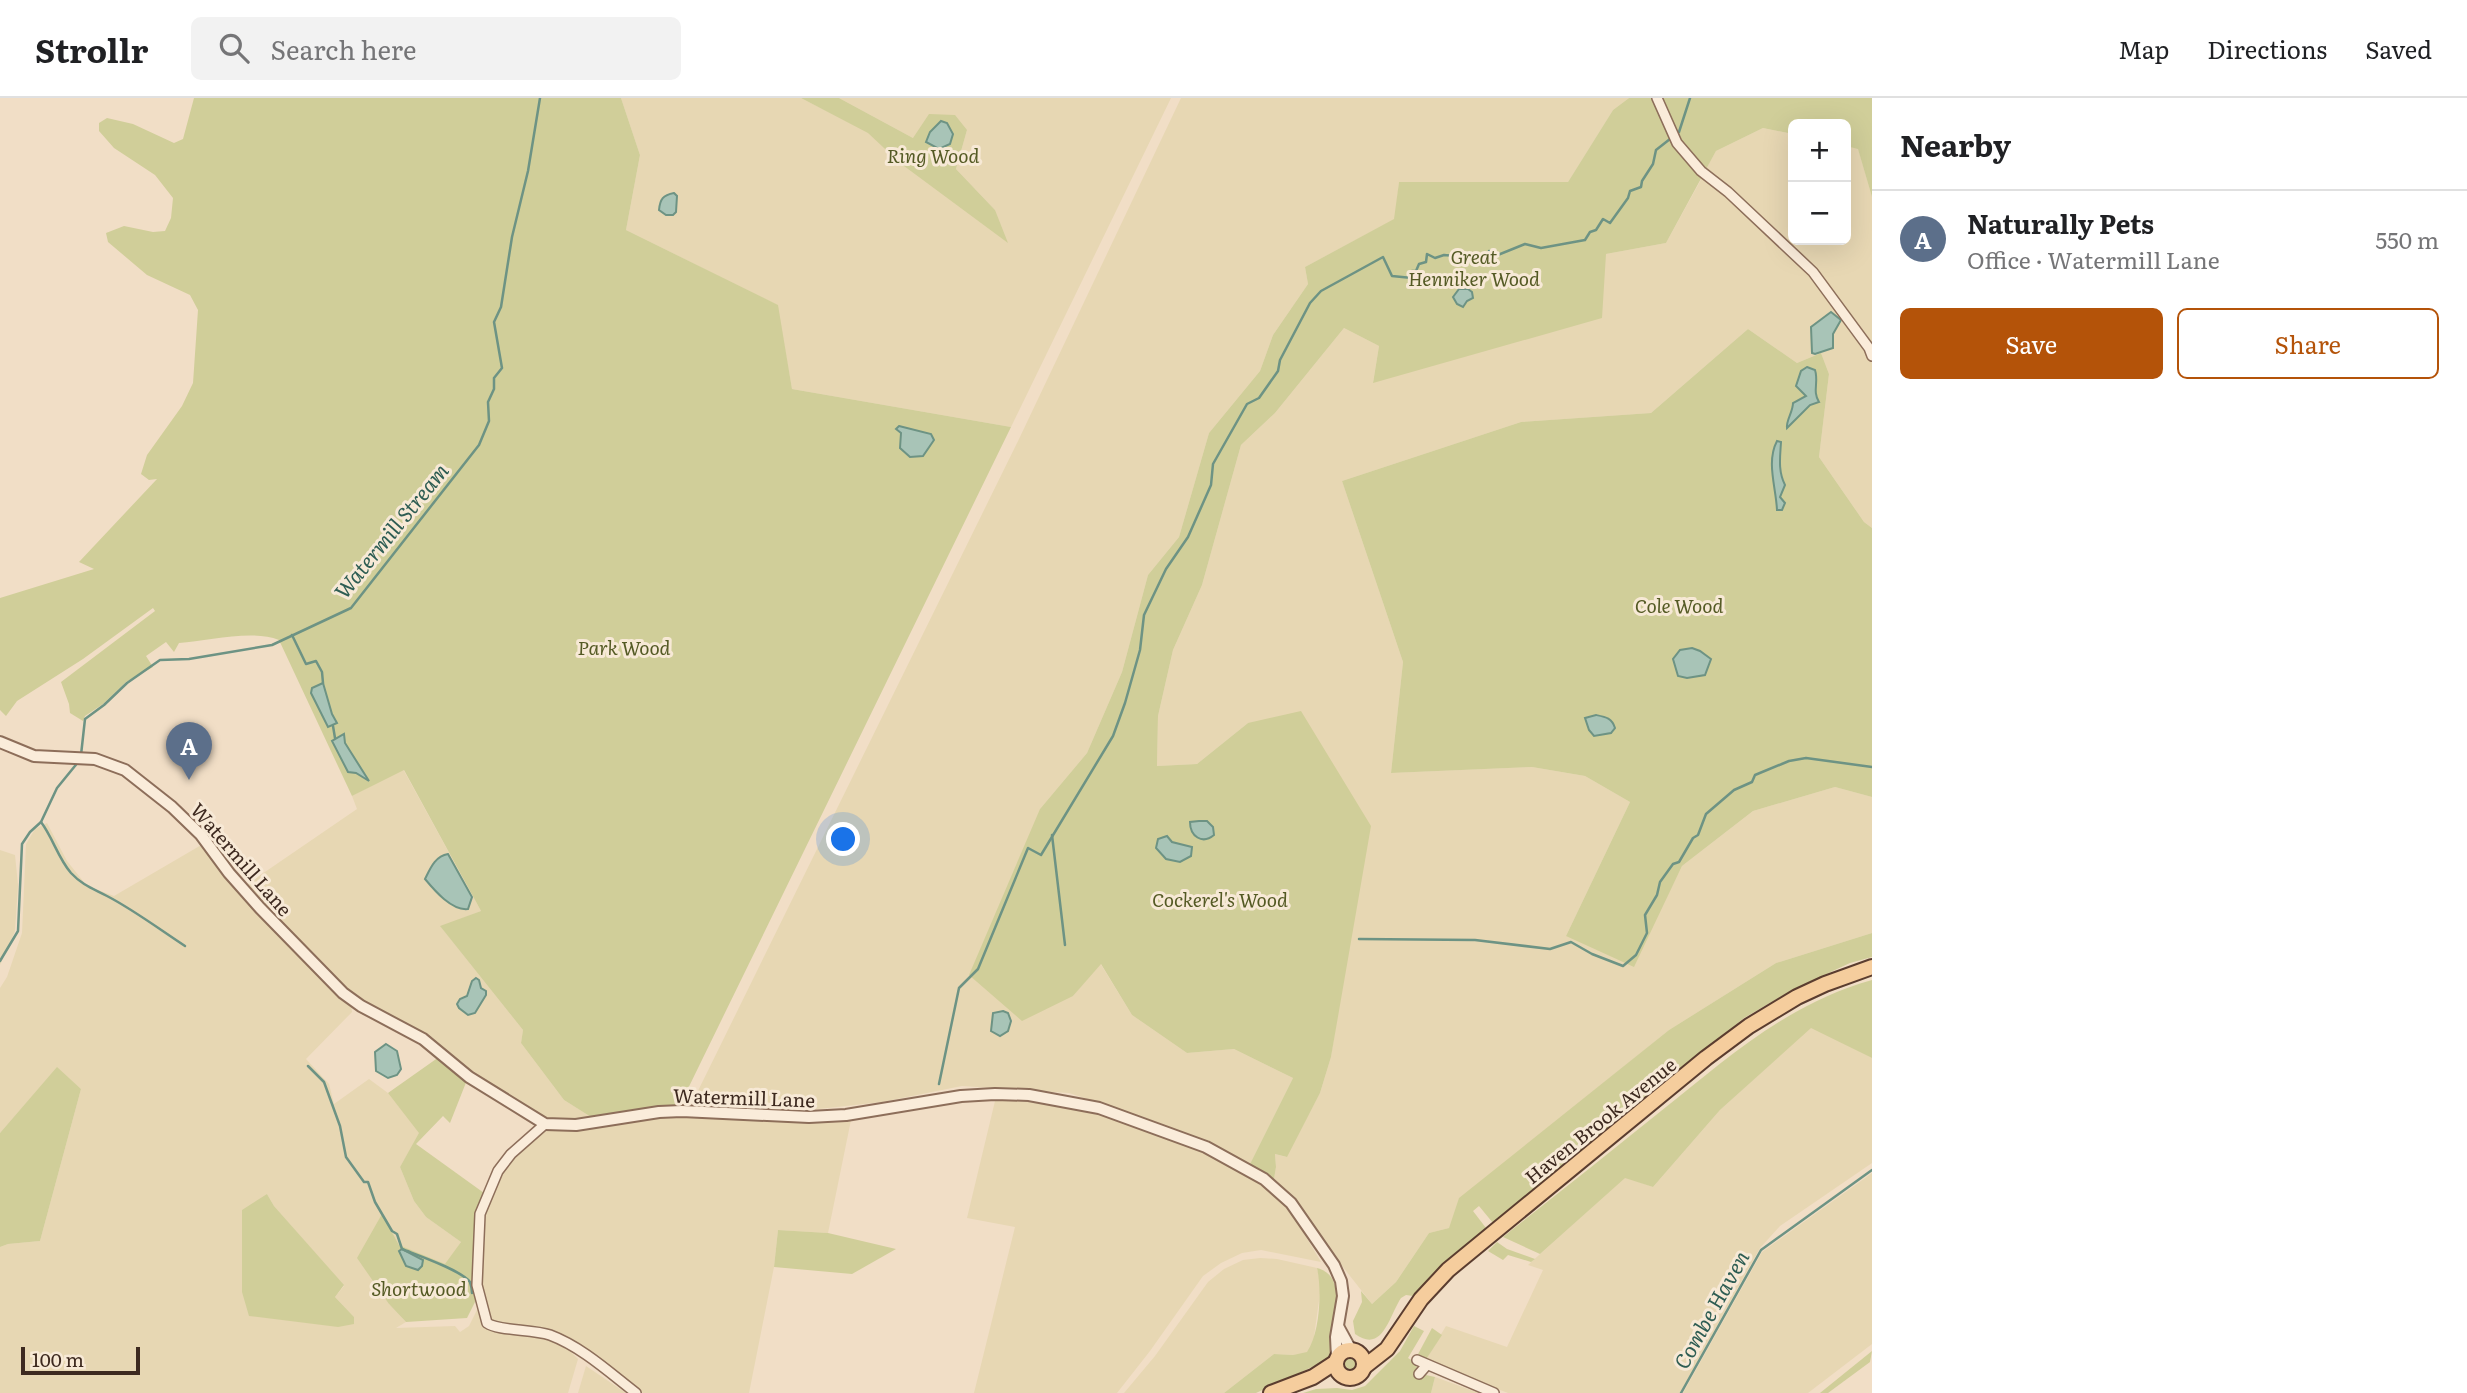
<!DOCTYPE html>
<meta charset="utf-8">
<style>
:root{--surface:#fff;--page:#f2f2f2;--text:#202124;--muted:#757577;--line:#e0e0e0;--accent:#b45309}
body{margin:0;font-family:Literata,serif;background:var(--page);color:var(--text)}
.controls{position:absolute;right:21px;top:21px;display:grid;overflow:hidden;border-radius:10px;box-shadow:0 7px 28px #0002}
.controls button{width:63px;height:63px;display:grid;place-items:center;padding:0;border:0;border-bottom:2px solid var(--line);background:var(--surface);color:var(--text);font:35px sans-serif}
.scale{position:absolute;left:21px;bottom:18px;width:119px;box-sizing:border-box;padding-left:7px;border:4px solid #3d291f;border-top:0;font-size:19px;line-height:24px;white-space:nowrap;color:#3d291f;-webkit-text-stroke:5px #f7e9d6;paint-order:stroke}
.you{position:absolute;left:844px;top:742px;width:24px;height:24px;margin:-18px;border:5px solid #fff;border-radius:50%;background:#1a73e8;box-shadow:0 0 0 10px #1a73e833}
.badge{display:grid;place-items:center;width:46px;height:46px;border-radius:50%;background:var(--accent);color:#fff;font-size:23px;font-weight:700}
.pin{position:absolute;translate:-50% -58px;filter:drop-shadow(0 2px 4px #0008)}
.pin::after{content:'';position:absolute;top:37px;width:24px;height:21px;background:inherit;clip-path:polygon(0 0,100% 0,50% 100%)}
.list{margin:0;padding:0;list-style:none}
h2{display:flex;justify-content:space-between;align-items:center;height:91px;margin:0;padding:0 28px;font-size:30px}
h2 small{font-size:23px;font-weight:400;color:var(--muted)}
.list li{display:grid;grid-template-columns:46px 1fr auto;gap:21px;align-items:center;box-sizing:border-box;height:98px;padding:0 28px;border-top:2px solid var(--line)}
.list b{display:block;font-size:26px;white-space:nowrap}
.list p{margin:0;font-size:23px;white-space:nowrap;color:var(--muted)}
.list em{font-size:23px;font-style:normal;color:var(--muted)}
.actions{display:flex;gap:14px;padding:21px 28px}
.actions a{flex:1;padding:16px 0;border:2px solid var(--accent);border-radius:10px;text-align:center;font-size:24px;color:var(--accent)}
.actions .main{background:var(--accent);color:#fff}
.icon{flex:none;width:38px;height:38px;fill:none;stroke:currentColor;stroke-width:2;stroke-linecap:round;stroke-linejoin:round}
.map{position:relative;flex:none;width:1872px;height:1295px;overflow:hidden}
header{display:flex;align-items:center;gap:42px;box-sizing:border-box;height:98px;padding:0 35px;background:var(--surface);border-bottom:2px solid var(--line)}
header strong{font-size:33px}
nav{display:flex;gap:38px;margin-inline-start:auto;font-size:24px}
.search{width:490px;height:63px;background:var(--page);display:flex;align-items:center;gap:18px;box-sizing:border-box;padding:0 24px;border-radius:10px;color:var(--muted);font-size:26px}
main{display:flex}
aside{flex:1;background:var(--surface)}
.map>svg:first-child{display:block}
.farmland{fill:#e7d7b3;fill-rule:evenodd}
.green{fill:#d0ce99}
.water{fill:#a8c4b7;stroke:#6d9384;stroke-width:2}
.lines{fill:none;stroke-linecap:round;stroke-linejoin:round}
.stream{stroke:#6d9384;stroke-width:2.5}
.minor-casing{stroke:#8d6e5a;stroke-width:12}
.tertiary-casing{stroke:#8d6e5a;stroke-width:14}
.primary-casing{stroke:#5b3d2f;stroke-width:18}
.minor{stroke:#faecda;stroke-width:9}
.tertiary{stroke:#faecda;stroke-width:10}
.primary{stroke:#f5cd9d;stroke-width:14}
.labels{text-anchor:middle;dominant-baseline:central;stroke-width:6;stroke-linejoin:round;paint-order:stroke}
.park-label{font-size:19px;font-style:italic;fill:#545a24;stroke:#f7e9d6}
.street-label{font-size:19px;fill:#3d291f;stroke:#f7e9d6}
.water-label{font-size:21px;font-style:italic;fill:#2e5d53;stroke:#f7e9d6}
</style>
<header>
<strong>Strollr</strong>
<div class="search"><svg class="icon" aria-label="search" viewBox="0 0 24 24"><circle cx="10" cy="10" r="6"/><path d="M15 15l6 6"/></svg>Search here</div>
<nav><a>Map</a><a>Directions</a><a>Saved</a></nav>
</header>
<main>
<div class="map">
<svg width="1872" height="1295" viewBox="0 0 1872 1295">
<rect width="100%" height="100%" fill="#f1dec6"/>
<g class="farmland">
<path d="M 621,0 L 801,0 L 868,34 L 900,65 L 995,112 L 956,71 L 967,32 L 913,40 L 839,0 L 1171,0 L 1011,329 L 792,291 L 777,207 L 626,132 L 640,57 Z"/>
<path d="M 1181,0 L 1629,0 L 1613,12 L 1568,84 L 1399,84 L 1395,121 L 1305,169 L 1308,186 L 1273,237 L 1260,273 L 1209,335 L 1179,439 L 1148,477 L 1122,574 L 1087,655 L 1040,711 L 1073,898 L 1100,865 L 1132,917 L 1187,955 L 1234,951 L 1293,980 L 1250,1066 L 1209,1044 L 1143,1019 L 1069,995 L 962,988 L 882,1004 L 810,1012 L 692,1005 L 1019,341 Z"/>
<path d="M 1763,30 L 1793,36 L 1793,142 L 1846,142 L 1846,48 L 1858,50 L 1872,99 L 1872,247 L 1818,174 L 1730,91 L 1706,71 L 1716,53 Z"/>
<path d="M 1703,78 L 1726,96 L 1810,175 L 1869,258 L 1872,265 L 1872,430 L 1864,424 L 1819,359 L 1829,276 L 1821,255 L 1797,265 L 1748,231 L 1651,315 L 1521,324 L 1342,383 L 1403,564 L 1391,675 L 1532,669 L 1585,678 L 1630,704 L 1566,838 L 1662,808 L 1682,768 L 1753,713 L 1835,689 L 1872,699 L 1872,835 L 1776,865 L 1669,932 L 1526,1048 L 1449,1130 L 1429,1135 L 1396,1184 L 1372,1206 L 1274,1081 L 1276,1069 L 1275,1056 L 1286,1059 L 1320,995 L 1331,959 L 1343,882 L 1248,625 L 1197,666 L 1157,668 L 1158,618 L 1173,552 L 1202,487 L 1241,347 L 1275,315 L 1344,230 L 1379,248 L 1373,284 L 1606,156 L 1666,145 Z"/>
<path d="M 403,671 L 481,813 L 441,829 L 523,932 L 521,945 L 564,1002 L 591,1019 L 548,1022 L 484,983 L 448,957 L 425,935 L 354,899 L 246,787 L 357,711 L 352,698 Z"/>
<path d="M 47,725 L 67,763 L 87,788 L 114,798 L 203,746 L 351,907 L 352,914 L 306,961 L 329,986 L 334,1006 L 369,981 L 388,995 L 420,1035 L 400,1069 L 414,1103 L 426,1119 L 461,1144 L 446,1167 L 399,1147 L 382,1117 L 389,1206 L 406,1224 L 396,1230 L 455,1228 L 460,1234 L 469,1228 L 480,1206 L 483,1228 L 491,1233 L 521,1235 L 548,1241 L 568,1251 L 578,1261 L 568,1295 L 0,1295 L 0,1149 L 8,1146 L 40,1143 L 81,991 L 57,970 L 0,1035 L 0,890 L 7,879 L 22,835 L 26,746 L 35,731 ZM 267,1096 L 274,1108 L 344,1188 L 335,1199 L 354,1219 L 242,1194 Z"/>
<path d="M 0,752 L 15,757 L 18,787 L 15,833 L 0,867 Z"/>
<path d="M 1811,929 L 1872,960 L 1872,1065 L 1780,1128 L 1760,1150 L 1680,1295 L 1508,1295 L 1425,1263 L 1446,1228 L 1507,1249 L 1543,1172 L 1528,1167 L 1625,1079 L 1653,1089 L 1720,1012 Z"/>
<path d="M 995,1003 L 1033,1003 L 1098,1015 L 1204,1053 L 1262,1084 L 1287,1107 L 1321,1164 L 1261,1152 L 1242,1155 L 1221,1165 L 1203,1178 L 1150,1253 L 1117,1295 L 974,1295 L 1015,1129 L 967,1120 Z"/>
<path d="M 660,1018 L 801,1024 L 851,1022 L 828,1135 L 778,1132 L 774,1169 L 749,1295 L 643,1295 L 583,1249 L 555,1234 L 537,1229 L 491,1224 L 483,1194 L 481,1132 L 483,1117 L 500,1074 L 513,1058 L 543,1034 L 549,1032 L 579,1032 Z"/>
<path d="M 1872,1075 L 1872,1246 L 1808,1295 L 1683,1295 L 1762,1154 Z"/>
<path d="M 1260,1160 L 1277,1161 L 1317,1170 L 1321,1188 L 1313,1246 L 1307,1255 L 1293,1257 L 1274,1256 L 1224,1295 L 1124,1295 L 1155,1258 L 1208,1184 L 1224,1171 L 1243,1162 Z"/>
<path d="M 586,1268 L 626,1295 L 578,1295 Z"/>
<path d="M 1435,1279 L 1479,1295 L 1431,1295 Z"/>
</g>
<g class="green">
<path d="M 194,0 L 621,0 L 640,57 L 626,132 L 778,207 L 792,291 L 1011,329 L 679,1009 L 591,1019 L 564,1002 L 521,945 L 523,932 L 440,828 L 481,813 L 404,672 L 352,698 L 279,542 C 252,531 208,543 179,545 L 174,554 L 166,544 L 146,558 L 153,569 L 126,584 L 103,606 L 85,618 L 83,623 L 70,615 L 69,606 L 61,584 L 155,513 L 153,510 L 83,561 L 17,603 L 6,618 L 0,612 L 0,500 L 94,471 L 79,464 L 157,381 L 149,382 L 141,376 L 147,357 L 182,308 L 193,285 L 198,212 L 190,197 L 147,177 L 108,144 L 106,135 L 124,128 L 153,134 L 165,133 L 171,120 L 173,100 L 155,77 L 114,50 L 99,33 L 99,25 L 107,20 L 133,26 L 174,45 L 183,41 Z"/>
<path d="M 801,0 L 839,0 L 913,40 L 929,16 L 955,17 L 967,32 L 956,71 L 995,112 L 1008,145 L 900,65 L 868,35 Z"/>
<path d="M 1629,0 L 1872,0 L 1872,99 L 1858,51 L 1846,48 L 1846,26 L 1793,26 L 1793,36 L 1763,30 L 1716,53 L 1666,145 L 1606,156 L 1602,220 L 1373,285 L 1379,248 L 1344,230 L 1275,315 L 1241,347 L 1202,487 L 1173,552 L 1158,618 L 1157,668 L 1197,666 L 1248,625 L 1301,613 L 1371,728 L 1331,959 L 1320,995 L 1287,1059 L 1275,1056 L 1276,1069 L 1274,1081 L 1250,1066 L 1293,980 L 1234,951 L 1187,955 L 1132,917 L 1101,866 L 1073,898 L 1022,923 L 969,877 L 1040,711 L 1087,655 L 1122,574 L 1148,477 L 1179,439 L 1209,335 L 1260,273 L 1273,237 L 1308,186 L 1305,169 L 1394,121 L 1399,84 L 1568,84 L 1613,12 Z"/>
<path d="M 1748,231 L 1797,265 L 1821,255 L 1829,276 L 1819,359 L 1864,424 L 1872,430 L 1872,699 L 1835,689 L 1753,713 L 1682,768 L 1634,869 L 1566,838 L 1630,704 L 1585,678 L 1532,669 L 1391,675 L 1403,564 L 1342,383 L 1521,324 L 1651,315 Z"/>
<path d="M 1872,835 L 1872,859 L 1850,865 L 1794,891 L 1744,920 L 1493,1125 L 1479,1108 L 1473,1113 L 1486,1130 L 1445,1164 L 1413,1198 L 1406,1197 L 1401,1200 C 1389,1218 1383,1256 1355,1236 L 1353,1223 L 1362,1204 L 1361,1193 L 1372,1206 L 1396,1184 L 1429,1135 L 1449,1130 L 1459,1100 L 1669,932 L 1776,865 Z"/>
<path d="M 1872,882 L 1872,960 L 1811,930 L 1720,1012 L 1653,1089 L 1625,1080 L 1540,1156 L 1503,1139 C 1556,1097 1609,1055 1661,1013 C 1729,959 1787,906 1872,882 Z"/>
<path d="M 439,959 L 467,982 L 450,1025 L 443,1018 L 416,1046 L 484,1095 L 475,1133 L 473,1182 L 476,1202 L 467,1220 L 406,1224 L 389,1206 L 357,1160 L 382,1116 L 399,1147 L 445,1166 L 461,1144 L 426,1119 L 414,1103 L 400,1069 L 419,1035 L 388,995 Z"/>
<path d="M 57,969 L 81,991 L 40,1143 L 8,1146 L 0,1149 L 0,1035 Z"/>
<path d="M 267,1096 L 274,1108 L 344,1187 L 335,1199 L 354,1219 L 354,1226 L 338,1229 L 249,1218 L 242,1194 L 242,1112 Z"/>
<path d="M 778,1132 L 828,1135 L 896,1151 L 852,1176 L 774,1169 Z"/>
<path d="M 1497,1144 L 1507,1151 L 1535,1161 L 1531,1164 L 1508,1157 L 1503,1162 L 1488,1153 Z"/>
<path d="M 1317,1170 C 1344,1177 1335,1208 1333,1228 C 1331,1240 1334,1251 1327,1262 L 1256,1295 L 1224,1295 L 1274,1256 L 1293,1257 L 1307,1254 C 1320,1235 1322,1192 1317,1170 Z"/>
<path d="M 1414,1228 L 1424,1233 L 1408,1260 L 1416,1265 L 1417,1271 L 1414,1275 L 1420,1281 L 1426,1277 L 1435,1279 L 1431,1295 L 1303,1295 L 1316,1291 L 1337,1290 L 1352,1292 L 1365,1288 L 1400,1253 Z"/>
<path d="M 1432,1230 L 1442,1237 L 1425,1263 L 1417,1258 Z"/>
<path d="M 1872,1253 L 1870,1264 L 1828,1295 L 1820,1295 Z"/>
<circle cx="1350" cy="1266" r="10"/>
</g>
<g class="water">
<path d="M 941,23 L 947,25 L 953,36 L 950,46 L 939,51 L 926,44 L 930,34 Z"/>
<path d="M 674,95 L 677,98 L 676,114 L 673,117 L 666,117 L 659,112 C 660,101 663,97 674,95 Z"/>
<path d="M 1459,191 L 1468,191 L 1472,194 L 1473,200 L 1467,203 L 1463,209 L 1457,206 L 1453,199 Z"/>
<path d="M 1831,214 L 1841,222 L 1833,236 L 1833,250 L 1815,256 L 1812,255 L 1811,229 Z"/>
<path d="M 1807,269 L 1815,272 C 1819,284 1812,293 1819,304 L 1810,307 L 1787,330 C 1786,322 1793,314 1793,305 L 1806,298 L 1796,288 L 1801,273 Z"/>
<path d="M 899,328 L 931,336 L 934,342 L 923,358 L 910,359 L 900,350 L 901,335 L 896,331 Z"/>
<path d="M 1777,343 L 1781,344 C 1780,360 1778,373 1785,387 L 1780,399 L 1785,405 L 1782,412 L 1777,412 C 1776,389 1766,364 1777,343 Z"/>
<path d="M 1692,550 L 1700,553 L 1711,561 L 1705,577 L 1687,580 L 1678,578 L 1673,561 L 1680,552 Z"/>
<path d="M 323,585 L 332,616 L 337,625 L 328,629 L 311,595 L 312,590 Z"/>
<path d="M 1596,617 C 1606,619 1612,620 1615,630 L 1611,635 L 1594,638 L 1589,632 L 1585,620 Z"/>
<path d="M 344,636 L 345,645 L 369,683 L 356,675 L 348,674 L 332,643 Z"/>
<path d="M 1199,723 L 1207,723 L 1213,729 L 1214,737 C 1202,747 1190,738 1190,724 Z"/>
<path d="M 1167,738 L 1172,744 L 1192,749 L 1191,758 L 1180,764 L 1166,761 L 1156,750 L 1158,741 Z"/>
<path d="M 448,756 L 472,799 L 468,811 C 452,813 435,793 425,781 C 430,771 435,758 448,756 Z"/>
<path d="M 476,880 L 479,882 L 481,890 L 486,893 L 486,897 L 475,915 L 468,917 L 459,910 L 457,906 L 460,901 L 467,898 L 472,883 Z"/>
<path d="M 1003,913 L 1008,915 L 1011,923 L 1008,933 L 1000,938 L 991,933 L 993,915 Z"/>
<path d="M 386,946 L 397,953 L 401,971 L 397,977 L 388,980 L 376,973 L 375,954 Z"/>
<path d="M 402,1151 L 423,1162 L 422,1168 L 418,1172 L 406,1168 L 399,1153 Z"/>
</g>
<g class="lines">
<g class="stream">
<path d="M 1679,34 L 1690,0"/>
<path d="M 292,537 L 306,566 L 316,563 L 322,574 L 323,585"/>
<path d="M 333,628 L 335,640"/>
<path d="M 81,657 L 85,621 L 104,607 L 127,585 L 160,562 L 189,561 L 272,547 L 351,510 L 479,347 L 489,323 L 488,304 L 494,291 L 494,280 L 502,270 L 494,224 L 501,209 L 512,139 L 528,73 L 540,0"/>
<path d="M 41,724 C 53,740 58,760 71,775 C 82,787 94,791 107,798 C 134,812 159,831 185,848"/>
<path d="M 1052,737 L 1065,847"/>
<path d="M 1359,841 L 1475,842 L 1550,851 L 1571,844 L 1592,856 L 1623,868 L 1636,857 L 1647,835 L 1645,817 L 1657,797 L 1660,784 L 1673,766 L 1679,764 L 1693,740 L 1698,737 L 1706,716 L 1734,692 L 1752,684 L 1755,677 L 1789,663 L 1806,660 L 1872,669"/>
<path d="M 0,863 L 18,833 L 22,746 L 30,734 L 41,724 L 57,690 L 79,663"/>
<path d="M 308,968 L 324,984 L 340,1028 L 346,1059 L 364,1084 L 368,1084 L 375,1104 L 392,1133 L 397,1136 L 402,1151 C 417,1157 461,1172 470,1184 C 471,1187 472,1192 472,1195"/>
<path d="M 939,986 L 959,890 L 978,871 L 1028,750 L 1041,757 L 1113,638 L 1125,605 L 1140,552 L 1144,517 L 1166,471 L 1188,439 L 1211,387 L 1213,366 L 1247,306 L 1259,300 L 1278,273 L 1280,262 L 1310,205 L 1321,193 L 1383,159 L 1392,178 L 1412,180 L 1412,173 L 1416,173 L 1419,166 L 1426,164 L 1427,156 L 1435,160 L 1444,157 L 1467,159 L 1473,167 L 1487,160 L 1489,153 L 1493,159 L 1525,146 L 1541,150 L 1585,142 L 1590,134 L 1596,132 L 1603,121 L 1610,125 L 1628,100 L 1630,93 L 1641,89 L 1642,83 L 1653,66 L 1656,52 L 1670,41"/>
<path d="M 1681,1295 L 1761,1152 L 1872,1072"/>
</g>
<g class="minor-casing">
<g id="minor">
<path d="M 1657,0 L 1677,45 L 1701,73 L 1728,94 L 1813,174 L 1869,250 L 1872,258"/>
<path d="M 545,1026 L 511,1056 L 498,1073 L 480,1116 L 477,1187 L 487,1225 C 498,1233 533,1231 550,1237 C 582,1249 610,1275 636,1295"/>
<path d="M 1417,1262 L 1494,1295"/>
<path d="M 1419,1276 L 1426,1268"/>
</g>
</g>
<g class="tertiary-casing">
<g id="tertiary">
<path d="M 0,644 L 34,658 L 95,661 L 125,672 L 172,709 L 201,737 L 229,775 L 260,810 L 343,895 L 361,908 L 423,941 L 469,979 L 545,1026 L 576,1027 L 659,1014 L 682,1013 L 809,1019 L 846,1017 L 961,998 L 995,996 L 1029,997 L 1099,1010 L 1206,1049 L 1264,1081 L 1291,1105 L 1334,1167 L 1341,1183 L 1343,1198 L 1336,1239 L 1337,1260"/>
<path d="M 1339,1230 L 1351,1252"/>
</g>
</g>
<g class="primary-casing">
<g id="primary">
<circle cx="1350" cy="1266" r="14"/>
<path d="M 1364,1269 L 1387,1251 L 1421,1201 L 1448,1172 L 1706,960 L 1749,928 L 1797,899 L 1825,886 L 1872,869"/>
<path d="M 1271,1295 L 1313,1279 L 1336,1264"/>
</g>
</g>
<use href="#minor" class="minor"/>
<use href="#tertiary" class="tertiary"/>
<use href="#primary" class="primary"/>
</g>
<g class="labels">
<g class="park-label">
<text x="933" y="57">Ring Wood</text>
<text x="1474" y="158">Great<tspan x="1474" dy="22">Henniker Wood</tspan></text>
<text x="1679" y="507">Cole Wood</text>
<text x="624" y="549">Park Wood</text>
<text x="1220" y="801">Cockerel's Wood</text>
<text x="419" y="1190">Shortwood</text>
</g>
<g class="street-label">
<text transform="translate(242 761) rotate(49)">Watermill Lane</text>
<text transform="translate(744 999) rotate(2)">Watermill Lane</text>
<text transform="translate(1600 1022) rotate(-39)">Haven Brook Avenue</text>
</g>
<g class="water-label">
<text transform="translate(390 432) rotate(-51)">Watermill Stream</text>
<text transform="translate(1710 1211) rotate(-61)">Combe Haven</text>
</g>
</g>
</svg>
<div class="controls">
<button>+</button>
<button>−</button>
</div>
<div class="scale">100 m</div>
<div class="you"></div>
<div class="pin badge" style="left:189px;top:682px;background:#5c6f8a">A</div>
</div>
<aside>
<h2>Nearby<small></small></h2>
<ul class="list">
<li><span class="badge" style="background:#5c6f8a">A</span><div><b>Naturally Pets</b><p>Office · Watermill Lane</p></div><em>550 m</em></li>
</ul>
<div class="actions"><a class="main">Save</a><a>Share</a></div>
</aside>
</main>
